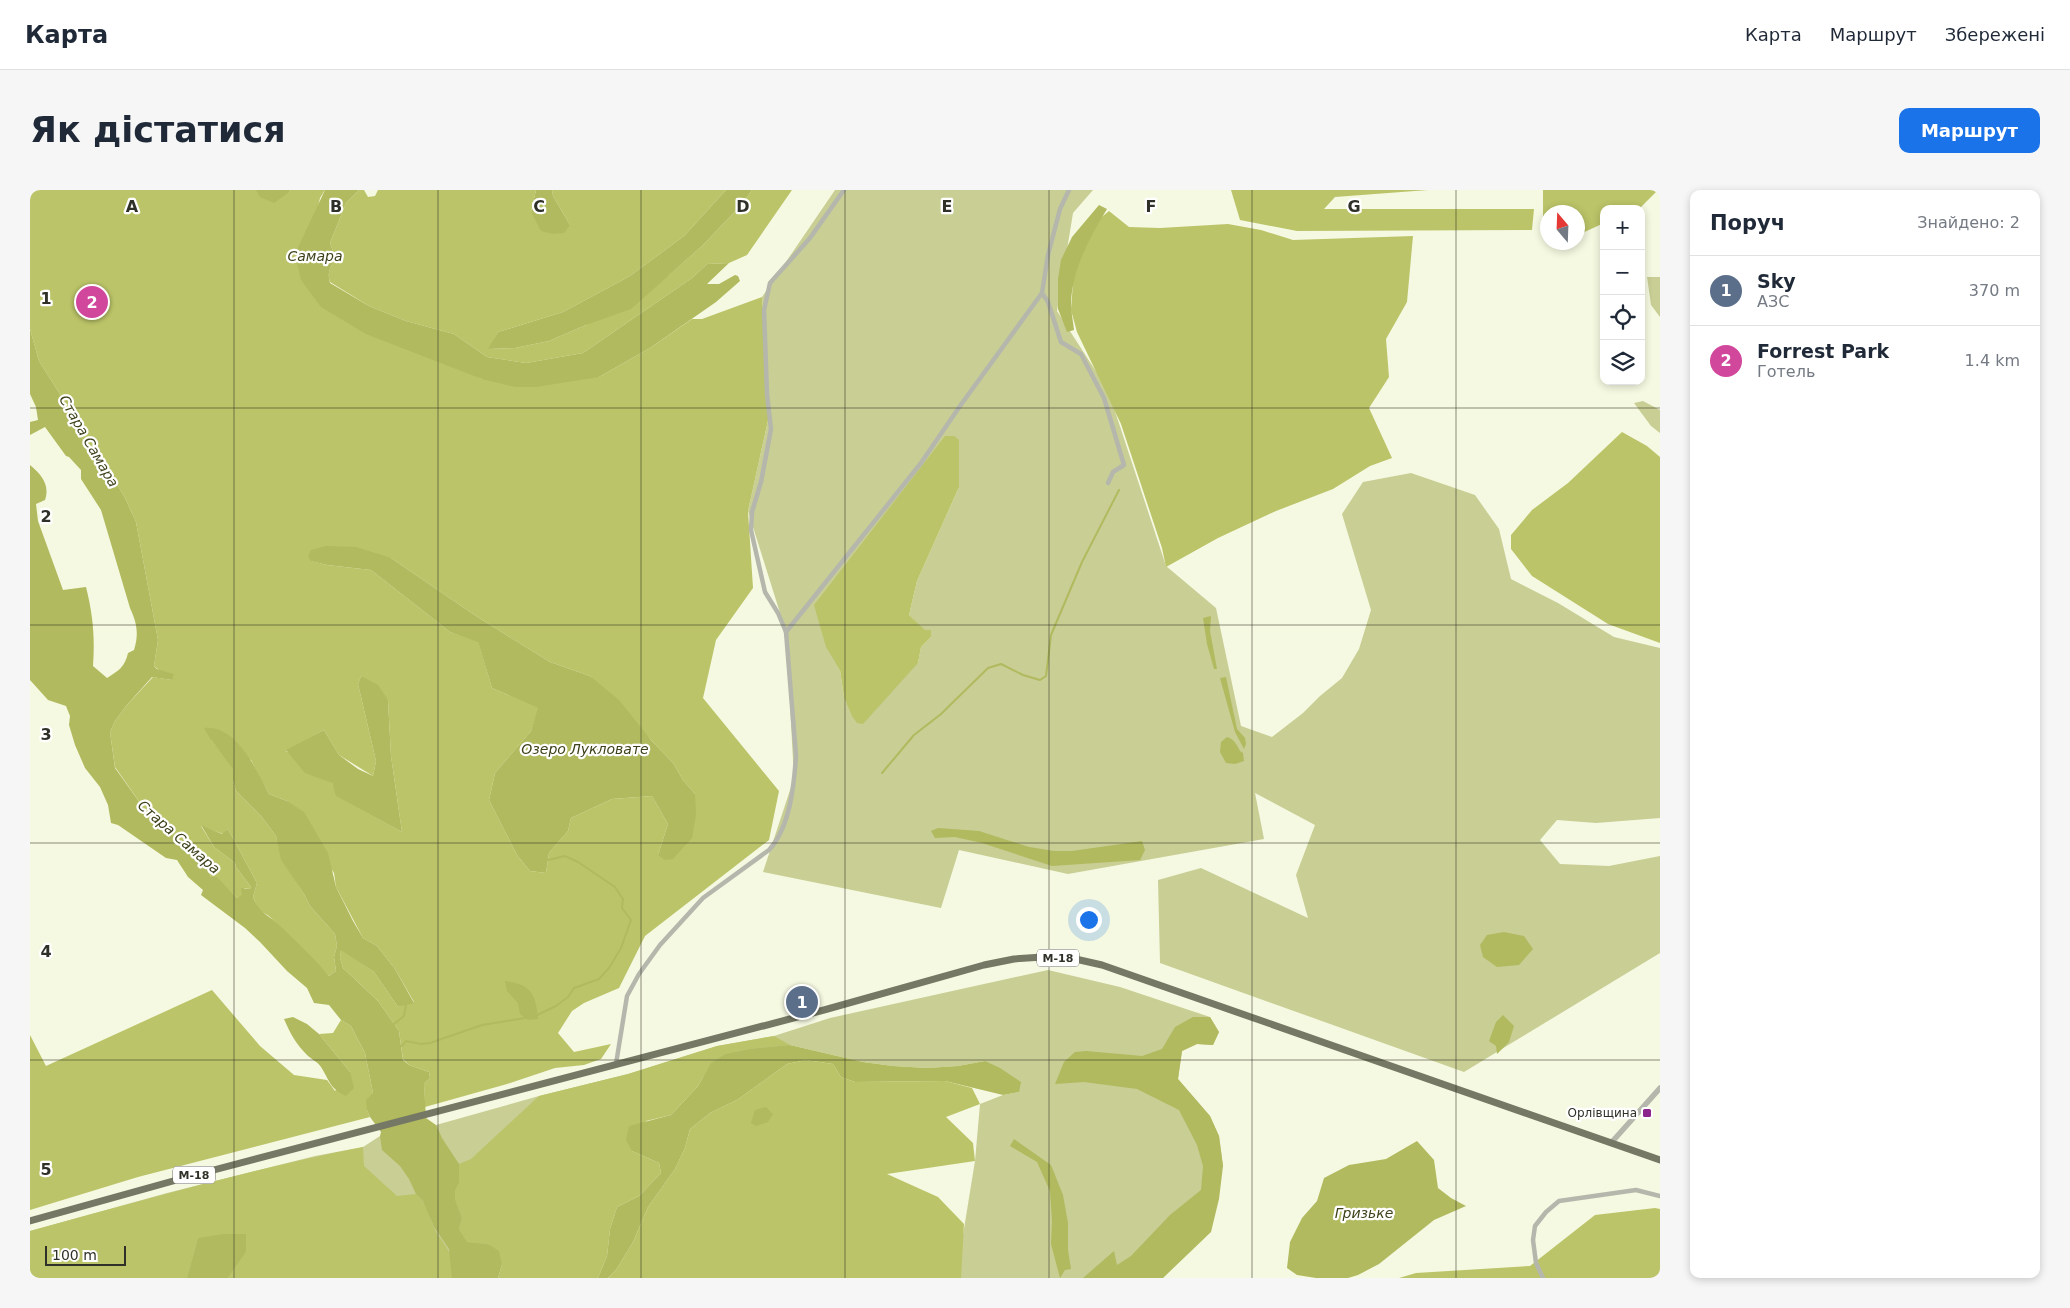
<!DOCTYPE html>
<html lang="uk">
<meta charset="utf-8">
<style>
:root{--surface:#fff;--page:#f6f6f7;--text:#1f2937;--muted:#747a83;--line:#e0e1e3;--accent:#1a73e8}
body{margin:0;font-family:"DejaVu Sans",sans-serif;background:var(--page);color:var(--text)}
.controls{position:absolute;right:15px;top:15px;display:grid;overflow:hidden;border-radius:10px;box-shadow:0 2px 8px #0003}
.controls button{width:45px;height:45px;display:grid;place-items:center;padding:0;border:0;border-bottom:1px solid var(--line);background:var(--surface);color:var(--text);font:25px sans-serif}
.compass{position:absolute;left:1510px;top:15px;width:45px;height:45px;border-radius:50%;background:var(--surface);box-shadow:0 2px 8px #0003;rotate:341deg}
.scale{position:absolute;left:15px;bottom:12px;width:81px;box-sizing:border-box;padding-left:5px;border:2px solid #2f3027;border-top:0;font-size:14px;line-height:18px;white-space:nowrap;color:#2f3027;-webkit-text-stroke:4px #fff;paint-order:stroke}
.you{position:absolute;left:1058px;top:729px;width:18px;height:18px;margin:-12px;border:4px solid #fff;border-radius:50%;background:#1a73e8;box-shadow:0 0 0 8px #1a73e833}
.badge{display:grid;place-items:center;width:32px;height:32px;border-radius:50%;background:var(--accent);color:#fff;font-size:16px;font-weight:700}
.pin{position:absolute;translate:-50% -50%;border:2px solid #fff;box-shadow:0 1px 5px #0006}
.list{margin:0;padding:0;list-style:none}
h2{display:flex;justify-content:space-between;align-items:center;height:65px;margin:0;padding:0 20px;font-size:21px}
h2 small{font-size:16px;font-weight:400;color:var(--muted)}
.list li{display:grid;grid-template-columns:32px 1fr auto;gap:15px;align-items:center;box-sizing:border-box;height:70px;padding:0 20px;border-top:1px solid var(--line)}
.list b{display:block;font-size:19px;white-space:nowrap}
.list p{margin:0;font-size:16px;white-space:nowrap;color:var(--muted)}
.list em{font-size:16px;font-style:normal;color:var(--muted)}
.icon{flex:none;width:28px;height:28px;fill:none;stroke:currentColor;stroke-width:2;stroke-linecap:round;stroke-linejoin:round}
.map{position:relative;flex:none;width:1630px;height:1088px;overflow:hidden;border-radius:10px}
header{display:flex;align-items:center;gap:30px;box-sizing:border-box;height:70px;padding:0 25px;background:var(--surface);border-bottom:1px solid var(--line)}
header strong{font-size:24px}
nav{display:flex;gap:28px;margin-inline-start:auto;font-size:18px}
.intro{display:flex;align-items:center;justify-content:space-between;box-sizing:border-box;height:120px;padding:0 30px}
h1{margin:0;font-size:35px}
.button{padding:12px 22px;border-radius:10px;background:var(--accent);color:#fff;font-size:18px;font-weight:700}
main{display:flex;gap:30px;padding:0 30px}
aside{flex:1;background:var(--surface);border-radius:10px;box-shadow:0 2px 8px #0003}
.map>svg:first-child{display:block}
.green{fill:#c8ce94;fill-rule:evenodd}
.forest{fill:#bbc468;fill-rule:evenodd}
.water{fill:#b1ba5e}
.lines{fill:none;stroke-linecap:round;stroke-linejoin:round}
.stream{stroke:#b1ba5e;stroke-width:2}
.minor{stroke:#b5b7ac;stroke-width:4.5}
.tertiary{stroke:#b5b7ac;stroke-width:5.5}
.trunk{stroke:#757864;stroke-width:7}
.grid{fill:none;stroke:#2f3027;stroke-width:1;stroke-opacity:0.55}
.poi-dot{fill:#8b248b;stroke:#fff;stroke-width:2}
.labels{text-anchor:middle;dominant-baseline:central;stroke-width:4.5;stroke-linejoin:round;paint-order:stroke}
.shield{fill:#fff;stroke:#6d6e68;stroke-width:1}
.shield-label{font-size:11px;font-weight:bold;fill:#2f3027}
.poi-label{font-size:12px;fill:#2f3027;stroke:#fff;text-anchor:end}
.water-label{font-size:14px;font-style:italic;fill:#3e411a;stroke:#fff}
.grid-label{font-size:16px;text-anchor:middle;font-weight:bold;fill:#2f3027;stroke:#fff;stroke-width:4.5;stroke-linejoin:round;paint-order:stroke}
</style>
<header>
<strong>Карта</strong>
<nav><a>Карта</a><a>Маршрут</a><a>Збережені</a></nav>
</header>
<div class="intro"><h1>Як дістатися</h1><a class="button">Маршрут</a></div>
<main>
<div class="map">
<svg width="1630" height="1088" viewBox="0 0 1630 1088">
<rect width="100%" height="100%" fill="#f6f9e1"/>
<g class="green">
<path d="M 805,0 L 1063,0 L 1043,23 L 1027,121 L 1078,200 L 1136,376 L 1186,418 L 1211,536 L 1242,547 L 1273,523 L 1290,506 L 1312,488 L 1329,459 L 1341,420 L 1312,324 L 1333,292 L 1381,283 L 1445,305 L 1469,339 L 1481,389 L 1528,413 L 1584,447 L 1630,458 L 1630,628 L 1566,633 L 1527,630 L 1510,650 L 1530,674 L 1579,676 L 1630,666 L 1630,763 L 1434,882 L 1130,773 L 1128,690 L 1171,678 L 1278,728 L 1266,685 L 1285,635 L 1225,603 L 1234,649 L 1038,684 L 929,660 L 911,718 L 733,682 L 764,588 L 756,442 L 718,321 L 739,226 L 732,107 ZM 929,297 L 887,391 L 879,425 L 901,447 L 891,457 L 888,473 L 814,507 L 810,480 Z"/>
<path d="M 1617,87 L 1630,87 L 1630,127 L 1621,115 Z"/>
<path d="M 1613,211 L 1630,220 L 1630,243 L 1621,236 L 1604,213 Z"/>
<path d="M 1018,780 L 1090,797 L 1180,827 L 1189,842 L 1183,855 L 1167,854 L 1152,861 L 1148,889 L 1180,926 L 1189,946 L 1193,976 L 1133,1088 L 926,1088 L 945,971 L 950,914 L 973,905 L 989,902 L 955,871 L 928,876 L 897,878 L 863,876 L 833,872 L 760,855 L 430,974 L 468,1088 L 0,1088 L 0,1041 L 137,1003 L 285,966 L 333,957 L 350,946 L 406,935 L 509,906 L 598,884 L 687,856 L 744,846 L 800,828 Z"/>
</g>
<g class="forest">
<path d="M 0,0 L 295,0 L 290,8 L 271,90 L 452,189 L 569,187 L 620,158 L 662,129 L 672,129 L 732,107 L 739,226 L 718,321 L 723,398 L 686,450 L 673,508 L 749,601 L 739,650 L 615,746 L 589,798 L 554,813 L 542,821 L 528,843 L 544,862 L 581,854 L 571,869 L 554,875 L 525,878 L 477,894 L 395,917 L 394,894 L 400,888 L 399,882 L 379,875 L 373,869 L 369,841 L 348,811 L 313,778 L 310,768 L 311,759 L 344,782 L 368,817 L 384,812 L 365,779 L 347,756 L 333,748 L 306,697 L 304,683 L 257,611 L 239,604 L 221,570 L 181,550 L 204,579 L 203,591 L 206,601 L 231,626 L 246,646 L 252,670 L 274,704 L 280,716 L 305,744 L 307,756 L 304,767 L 306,781 L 299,786 L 239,726 L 229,720 L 223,707 L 227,693 L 198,639 L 193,644 L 171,636 L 184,657 L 205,673 L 206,677 L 221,697 L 220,699 L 214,698 L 212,706 L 207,708 L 187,688 L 181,687 L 176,677 L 113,617 L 85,577 L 80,542 L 85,531 L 96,516 L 123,487 L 142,490 L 124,476 L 128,450 L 106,332 L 95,308 L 84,289 L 53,251 L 45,228 L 9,171 L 0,139 ZM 361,368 L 446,426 L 520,472 L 560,486 L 643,573 L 653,590 L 665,604 L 628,665 L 638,634 L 622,606 L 582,609 L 541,628 L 538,641 L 519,663 L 516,683 L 500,681 L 487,665 L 459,610 L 465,583 L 501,541 L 509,518 L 462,498 L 448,451 L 420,442 L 341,380 L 297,375 L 282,371 ZM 331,486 L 358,510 L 361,566 L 372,642 L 307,606 L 302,593 L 256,561 L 294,540 L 309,565 L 343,586 L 346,571 L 328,494 Z"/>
<path d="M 329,0 L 334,0 L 338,7 L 345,6 L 348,0 L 506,0 L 501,22 L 540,35 L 523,6 L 522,0 L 696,0 L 654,46 L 600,86 L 533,122 L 468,142 L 459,159 L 485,158 L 519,151 L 556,135 L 639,85 L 673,55 L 713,13 L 722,0 L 762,0 L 717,65 L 699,73 L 677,74 L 662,88 L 553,163 L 496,173 L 457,167 L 424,144 L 376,131 L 339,116 L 300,92 C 297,82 300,77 306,69 L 300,53 L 316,13 Z"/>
<path d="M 1201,0 L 1398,0 L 1305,7 L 1294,19 L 1504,19 L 1502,40 L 1267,41 L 1210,30 Z"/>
<path d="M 1513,0 L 1628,0 L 1609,19 L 1574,19 L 1574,33 L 1548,45 L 1548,22 L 1518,22 L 1517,41 L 1513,40 Z"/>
<path d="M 1079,21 L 1099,37 L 1130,38 L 1198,34 L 1231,40 L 1263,50 L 1383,46 L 1377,112 L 1356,149 L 1359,187 L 1339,218 L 1362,268 L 1340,276 L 1303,299 L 1246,321 L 1188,348 L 1136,377 L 1132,358 L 1091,234 L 1047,142 L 1041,120 L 1044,78 L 1054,42 Z"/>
<path d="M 1592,242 L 1617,256 L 1630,267 L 1630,453 L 1578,434 L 1502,386 L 1481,359 L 1481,345 L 1502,320 L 1538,293 Z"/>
<path d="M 915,246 L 924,246 L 929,250 L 929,297 L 887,391 L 879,425 L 895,440 L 901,440 L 901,447 L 891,457 L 888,473 L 833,534 L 827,533 L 822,526 L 814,507 L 810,480 L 796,457 L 784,415 Z"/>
<path d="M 182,800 L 230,856 L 264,885 L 297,890 L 305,901 L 320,882 L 289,844 L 303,843 L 311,830 L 321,836 L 335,863 L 343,903 L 337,920 L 340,927 L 108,987 L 0,1020 L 0,845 L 16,876 Z"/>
<path d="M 744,846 L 760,855 L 719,859 L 695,864 L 681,873 L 668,896 L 641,925 L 616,931 L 602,961 L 629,973 L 631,983 L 609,1006 L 587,1017 L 580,1039 L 577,1066 L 568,1088 L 468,1088 L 472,1075 L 458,1054 L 437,1052 L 429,1039 L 432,1028 L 425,1009 L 425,1001 L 429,993 L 429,974 L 441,969 L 509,906 L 598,884 L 687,856 Z"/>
<path d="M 776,870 L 803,874 L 811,887 L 825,892 L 915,891 L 942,898 L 950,914 L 916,927 L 943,953 L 945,971 L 857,984 L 908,1007 L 934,1034 L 931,1088 L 578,1088 L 586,1080 L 603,1052 L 618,1017 L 645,979 L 655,958 L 660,939 L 680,923 L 707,910 L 757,874 Z"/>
<path d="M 333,957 L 334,976 L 367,1006 L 386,1004 C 398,1014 398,1025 404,1038 C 415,1058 425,1061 422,1088 L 198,1088 L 216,1062 L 216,1044 L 168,1048 L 157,1088 L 0,1088 L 0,1041 C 110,1011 221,979 333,957 Z"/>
<path d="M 1625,1018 L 1630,1019 L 1630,1088 L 1369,1088 L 1386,1083 L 1500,1076 L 1565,1025 Z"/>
</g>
<g class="water">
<path d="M 226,0 L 259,0 L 259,2 L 244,13 L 230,7 Z"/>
<path d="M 295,0 L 329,0 L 316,13 L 300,53 L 306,69 C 300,77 297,82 300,93 L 339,116 L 376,131 L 424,144 L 457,167 L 496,173 L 553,163 L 662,88 L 677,74 L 699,73 L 677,94 L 689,94 L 705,85 L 708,86 L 710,91 L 686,112 L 620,158 L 569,187 L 506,197 L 485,197 L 452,189 L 336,144 L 291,117 L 271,90 L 265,64 Z"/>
<path d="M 506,0 L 522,0 L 523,6 L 540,35 L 534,43 L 523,44 L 511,41 L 501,22 Z"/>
<path d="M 696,0 L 722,0 L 713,13 L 673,55 L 601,119 L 556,135 L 519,151 L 485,158 L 458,159 L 468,142 L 533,122 L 600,86 L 654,46 Z"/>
<path d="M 1069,15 L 1077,19 C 1060,47 1042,79 1041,113 C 1041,121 1043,131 1044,140 L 1037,142 L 1028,119 L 1028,89 L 1031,70 L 1042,47 Z"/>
<path d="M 0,139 L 9,171 L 45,228 L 53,251 L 84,289 L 95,308 L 106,332 L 128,450 L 124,476 L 127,479 L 144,484 L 142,490 L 122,487 L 96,516 L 85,531 L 80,542 L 85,578 L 113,617 L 176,677 L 181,687 L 187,687 L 207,708 L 212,705 L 211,698 L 220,699 L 221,697 L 206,677 L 205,673 L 184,657 L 171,635 L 192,644 L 198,639 L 227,693 L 223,707 C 230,724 236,723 249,735 C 266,751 284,768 299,786 L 306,781 L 304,767 L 307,756 L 305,744 L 280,716 L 274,704 L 251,670 L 246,646 L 231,626 L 206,601 L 203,591 L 203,579 L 181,550 L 174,538 C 206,534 227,580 239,604 L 257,611 L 274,622 L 298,663 L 306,697 L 323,731 L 333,748 L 347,756 L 365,779 L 384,813 L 368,817 L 344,782 L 311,760 L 310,768 L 313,778 L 348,811 L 369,841 L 373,870 L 379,875 L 399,882 L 400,888 L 394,894 L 396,928 L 406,935 L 412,948 L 429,974 L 429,993 L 425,1001 L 425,1009 L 432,1028 L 429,1039 L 437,1052 L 458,1054 L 469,1061 L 472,1075 L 468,1088 L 422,1088 L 419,1059 L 404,1037 L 393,1011 L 386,1004 L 379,989 L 370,976 L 352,960 L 350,946 L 351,942 L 340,927 L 337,920 L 336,910 L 343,903 L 335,863 L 321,836 L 311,830 L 299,815 L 284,813 L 277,798 L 257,781 L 230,752 L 215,738 L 171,705 L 173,700 L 158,687 L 147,670 L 136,668 L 88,635 L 81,633 L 78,615 L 70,597 L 55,578 L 45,555 L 39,535 L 40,526 L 36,516 L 18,510 L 0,490 L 0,275 C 12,285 20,295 15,310 L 6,314 L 8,331 L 33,400 L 56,397 C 63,425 65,447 63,476 L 77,488 C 88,481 95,477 98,463 L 104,460 C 109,444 107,433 100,418 L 71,320 L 51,289 L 51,280 L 39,267 L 36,266 L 15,237 L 0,245 L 0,232 L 8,230 L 6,217 L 0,204 Z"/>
<path d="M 296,356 L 326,357 L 361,368 L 446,426 L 520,472 L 560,486 L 589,510 L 621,550 L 643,573 L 653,590 L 665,604 L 666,625 L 662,648 L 643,669 L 635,670 L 628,665 L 638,634 L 622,606 L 582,609 L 541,628 L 538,641 L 519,663 L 516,683 L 500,681 L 487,665 L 459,610 L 465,583 L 501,541 L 508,518 L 462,498 L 448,452 L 420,442 L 341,380 L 297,375 L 281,371 L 278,366 L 281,360 Z"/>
<path d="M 1181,426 L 1180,441 L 1187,479 L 1184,479 L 1177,454 L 1173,428 Z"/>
<path d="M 331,486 L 348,495 L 358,510 L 361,566 L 372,642 L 306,606 L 302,593 L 275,583 L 256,560 L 294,540 L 309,565 L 328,579 L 343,586 L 346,571 L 328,494 Z"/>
<path d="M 1196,487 L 1207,539 L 1215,548 L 1216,554 L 1214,559 L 1205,542 L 1190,488 Z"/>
<path d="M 1197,547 C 1204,549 1207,555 1210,561 L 1213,563 L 1214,571 L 1205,574 L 1196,573 L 1190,562 L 1191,552 Z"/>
<path d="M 908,638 L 949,641 L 999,657 L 1024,661 L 1042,661 L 1112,651 L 1115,660 L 1110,670 L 1022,676 L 952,653 L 925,647 L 905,648 L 901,641 Z"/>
<path d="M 1474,742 L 1494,746 L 1503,759 L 1489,775 L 1467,777 L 1453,767 L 1450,755 L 1457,745 Z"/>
<path d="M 475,791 C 501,794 506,804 508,829 L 498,830 L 490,824 L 488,813 L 477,801 Z"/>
<path d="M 1473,825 L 1484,836 L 1479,852 L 1467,864 L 1466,856 L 1459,851 L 1466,832 Z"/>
<path d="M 263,827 L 277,834 L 289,844 L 320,882 L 324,898 L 316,906 C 299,898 300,891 291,877 C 288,872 281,869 277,865 C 266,854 260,843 254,829 Z"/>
<path d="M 1163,827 L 1180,827 L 1189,842 L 1183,855 L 1167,854 L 1152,861 L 1148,889 L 1180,926 L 1189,946 L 1193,976 L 1189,1009 L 1181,1042 L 1133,1088 L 1053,1088 L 1084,1061 L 1087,1075 L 1101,1066 L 1140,1025 L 1171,1000 L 1173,976 L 1167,955 L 1149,920 L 1107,899 L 1054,892 L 1025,894 L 1034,872 L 1045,862 L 1056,861 L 1112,866 L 1132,859 L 1145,837 Z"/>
<path d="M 760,855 L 833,872 L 863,876 L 897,878 L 928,876 L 955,871 L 970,878 L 991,892 L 989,902 L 973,905 L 915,891 L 825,892 L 811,887 L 803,874 L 776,870 L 757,874 L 707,910 L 680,923 L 660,939 L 655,958 L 645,979 L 618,1017 L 603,1052 L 586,1080 L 578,1088 L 568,1088 L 577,1066 L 580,1039 L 587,1017 L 609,1006 L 631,983 L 629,973 L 602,961 L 596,950 L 599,936 L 641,925 L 668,896 L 681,873 L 695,864 L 719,859 Z"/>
<path d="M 736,917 L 743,924 L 738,932 L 726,936 L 721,933 L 725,920 Z"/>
<path d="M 984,949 L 1021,975 L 1033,1005 L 1038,1033 L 1038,1060 L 1041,1079 L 1035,1080 L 1030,1088 L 1021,1054 L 1022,1031 L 1020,1001 L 1007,972 L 980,956 Z"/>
<path d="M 1387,951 L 1404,970 L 1408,998 L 1421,1008 L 1436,1016 L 1404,1030 L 1349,1074 L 1328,1085 L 1318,1088 L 1286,1088 L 1267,1085 L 1257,1078 L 1260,1052 L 1272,1028 L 1287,1011 L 1294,988 L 1319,975 L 1356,969 Z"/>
<path d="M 194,1044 L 216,1044 L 216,1062 L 198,1088 L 157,1088 L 168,1048 Z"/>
</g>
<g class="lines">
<g class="stream">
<path d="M 852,583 L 884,545 L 911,524 L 958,478 L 971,474 L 993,485 L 1010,490 L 1016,486 L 1021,445 L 1052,372 L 1089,300"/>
<path d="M 507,825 L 526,816 L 538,807 L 544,798 L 569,789 L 579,778 L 591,758 L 601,730 L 592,718 L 593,709 L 585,697 L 548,672 L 535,666 L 518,670"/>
<path d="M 364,834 L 374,826 L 376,815"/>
<path d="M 372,856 L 376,851 L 391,854 L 400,853 L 452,835 L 495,828"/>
</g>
<g class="minor">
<path d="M 1012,103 L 1018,112 L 1031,152 L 1051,164 L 1074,208 L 1094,275 L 1083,282 L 1078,293"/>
<path d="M 756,442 L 891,273 L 930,216 L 1012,103 L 1018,65 L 1030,19 L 1039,0"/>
<path d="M 586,874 L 597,806 L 609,784 L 630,755 L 673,708 L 739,660 C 760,637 764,596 766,566 L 756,442 L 748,423 L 735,402 L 721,340 L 722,322 L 731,292 L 741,239 L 737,204 L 734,120 L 740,93 L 780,48 L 814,0"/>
<path d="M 1513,1088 L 1506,1073 L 1503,1050 L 1505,1036 L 1516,1022 L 1529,1011 L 1606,1000 L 1630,1006"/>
</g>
<path class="tertiary" d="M 1581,953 L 1630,898"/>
<path class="trunk" d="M 0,1031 L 161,986 L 794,820 L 954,775 L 984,769 L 1013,767 L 1041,768 L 1072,775 L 1630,970"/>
</g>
<path class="grid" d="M 204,0 L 204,1088M 408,0 L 408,1088M 611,0 L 611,1088M 815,0 L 815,1088M 1019,0 L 1019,1088M 1222,0 L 1222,1088M 1426,0 L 1426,1088M 0,218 L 1630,218M 0,435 L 1630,435M 0,653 L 1630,653M 0,870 L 1630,870"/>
<rect class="poi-dot" x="1612" y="918" width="10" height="10" rx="2.5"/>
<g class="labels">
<g class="shield">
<rect x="1007" y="759.5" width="42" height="17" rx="4"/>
<rect x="143" y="976.5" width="42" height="17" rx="4"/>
</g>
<g class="shield-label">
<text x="1028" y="768">М-18</text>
<text x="164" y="985">М-18</text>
</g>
<g class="poi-label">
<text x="1607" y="923">Орлівщина</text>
</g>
<g class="water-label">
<text x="285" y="66">Самара</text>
<text transform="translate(59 251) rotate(60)">Стара Самара</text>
<text x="555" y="559">Озеро Лукловате</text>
<text transform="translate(149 647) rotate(41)">Стара Самара</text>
<text x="1334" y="1023">Гризьке</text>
</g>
</g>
<g class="grid-label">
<text x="102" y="22">A</text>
<text x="306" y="22">B</text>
<text x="509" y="22">C</text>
<text x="713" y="22">D</text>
<text x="917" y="22">E</text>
<text x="1121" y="22">F</text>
<text x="1324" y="22">G</text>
<text x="16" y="114">1</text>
<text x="16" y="332">2</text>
<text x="16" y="550">3</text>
<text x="16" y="767">4</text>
<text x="16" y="985">5</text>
</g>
</svg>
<div class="controls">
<button>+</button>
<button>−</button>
<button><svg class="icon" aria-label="locate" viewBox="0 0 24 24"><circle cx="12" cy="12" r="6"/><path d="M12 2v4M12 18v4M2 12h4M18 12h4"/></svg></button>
<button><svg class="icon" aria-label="layers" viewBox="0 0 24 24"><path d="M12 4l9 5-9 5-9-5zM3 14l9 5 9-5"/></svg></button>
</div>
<svg class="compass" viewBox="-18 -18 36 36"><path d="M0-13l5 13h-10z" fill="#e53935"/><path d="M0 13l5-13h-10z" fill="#747a83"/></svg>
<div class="scale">100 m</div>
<div class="you"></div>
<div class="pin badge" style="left:772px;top:812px;background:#5c6f8a">1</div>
<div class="pin badge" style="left:62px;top:112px;background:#d1479c">2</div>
</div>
<aside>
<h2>Поруч<small>Знайдено: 2</small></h2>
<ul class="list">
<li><span class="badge" style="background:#5c6f8a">1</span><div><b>Sky</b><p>АЗС</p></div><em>370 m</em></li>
<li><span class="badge" style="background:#d1479c">2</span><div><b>Forrest Park</b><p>Готель</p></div><em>1.4 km</em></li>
</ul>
</aside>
</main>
